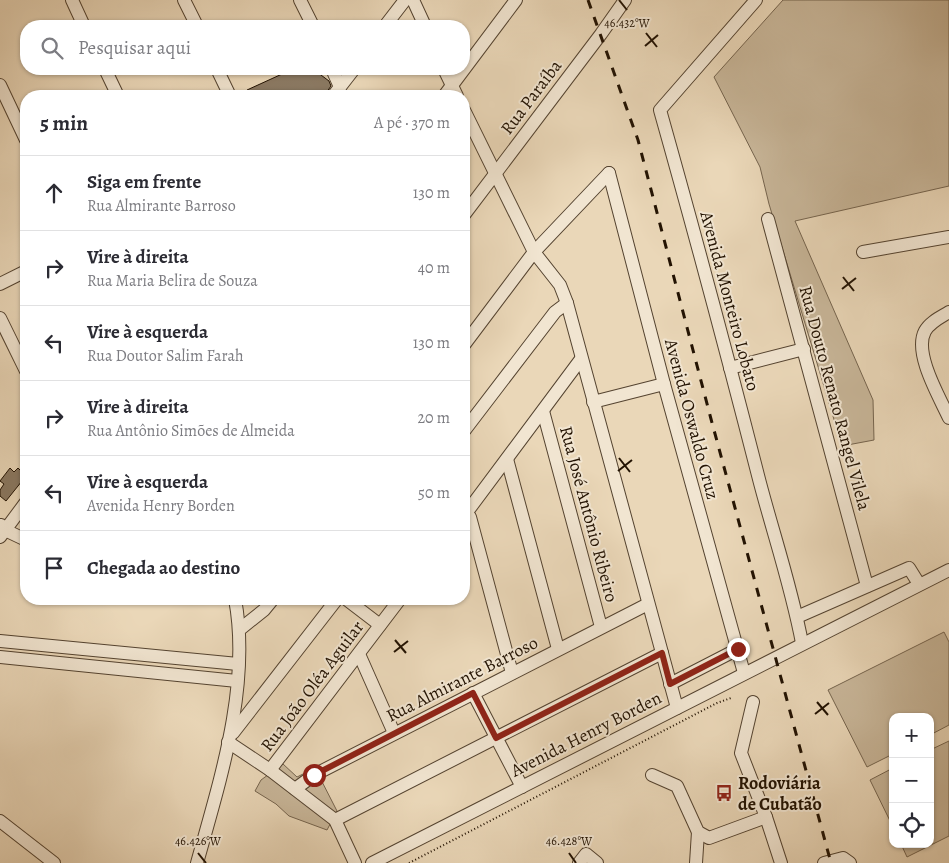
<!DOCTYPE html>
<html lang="pt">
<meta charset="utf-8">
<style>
:root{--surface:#fff;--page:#f7f7f7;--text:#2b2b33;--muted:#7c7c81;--line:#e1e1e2}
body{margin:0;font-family:Alegreya,serif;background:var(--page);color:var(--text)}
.controls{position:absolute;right:15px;bottom:15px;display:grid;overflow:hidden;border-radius:10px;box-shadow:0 1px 4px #0004}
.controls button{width:45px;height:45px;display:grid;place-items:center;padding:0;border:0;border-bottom:1px solid var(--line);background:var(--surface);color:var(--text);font:25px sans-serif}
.stop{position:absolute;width:15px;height:15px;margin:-11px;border:4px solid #8f2418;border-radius:50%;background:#fff}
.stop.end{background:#8f2418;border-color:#fff;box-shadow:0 1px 5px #0008}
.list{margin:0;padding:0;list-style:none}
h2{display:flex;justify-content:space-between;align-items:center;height:65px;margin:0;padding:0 20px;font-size:21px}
h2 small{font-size:16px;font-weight:400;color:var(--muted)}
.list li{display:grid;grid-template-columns:32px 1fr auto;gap:15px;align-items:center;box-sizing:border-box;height:75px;padding:0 20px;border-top:1px solid var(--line)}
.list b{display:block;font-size:19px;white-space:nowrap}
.list p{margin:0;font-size:16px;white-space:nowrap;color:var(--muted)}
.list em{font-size:16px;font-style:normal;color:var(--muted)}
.icon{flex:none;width:28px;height:28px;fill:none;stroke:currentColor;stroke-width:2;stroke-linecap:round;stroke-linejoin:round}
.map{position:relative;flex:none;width:949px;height:863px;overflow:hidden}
.search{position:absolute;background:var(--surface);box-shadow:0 1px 4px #0004;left:20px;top:20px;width:450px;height:55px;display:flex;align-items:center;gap:12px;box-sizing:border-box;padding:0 18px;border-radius:20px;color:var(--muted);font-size:19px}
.panel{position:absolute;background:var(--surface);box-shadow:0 1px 4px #0004;left:20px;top:90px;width:450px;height:515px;border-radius:20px}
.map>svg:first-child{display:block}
.green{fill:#c8b699;stroke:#75644e}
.building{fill:#8a7861;stroke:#221202}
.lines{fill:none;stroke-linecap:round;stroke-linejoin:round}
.minor-casing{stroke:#544330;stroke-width:14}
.path{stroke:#221202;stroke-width:2;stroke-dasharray:1 2.5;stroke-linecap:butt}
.minor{stroke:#f1e5d1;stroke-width:12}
.rail{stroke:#221202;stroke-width:3;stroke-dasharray:9 9;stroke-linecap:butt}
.route{stroke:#8f2418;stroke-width:6}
.ticks{fill:none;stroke:#221202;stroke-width:2}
.labels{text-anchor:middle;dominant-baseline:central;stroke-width:4;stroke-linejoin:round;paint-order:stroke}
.street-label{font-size:18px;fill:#221202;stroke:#f1e5d1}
.poi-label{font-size:18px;font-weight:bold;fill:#221202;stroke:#f1e5d1;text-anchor:start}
.ticks-label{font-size:12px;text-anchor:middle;fill:#221202;stroke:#f1e5d1;stroke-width:4;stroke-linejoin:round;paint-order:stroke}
</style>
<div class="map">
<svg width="949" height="863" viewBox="0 0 949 863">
<rect width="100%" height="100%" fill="#ead7b8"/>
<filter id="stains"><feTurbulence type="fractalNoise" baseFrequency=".004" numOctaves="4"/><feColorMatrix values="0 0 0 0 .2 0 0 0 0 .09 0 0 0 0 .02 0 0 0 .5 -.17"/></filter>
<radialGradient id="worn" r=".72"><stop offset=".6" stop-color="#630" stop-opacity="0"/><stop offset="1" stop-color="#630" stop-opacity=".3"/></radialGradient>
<g class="green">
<path d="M 783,0 L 949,0 L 949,186 L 795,221 L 873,400 L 874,440 L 842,446 L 769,204 L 760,167 L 714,77 Z"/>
<path d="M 944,632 L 949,642 L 949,725 L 930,735 L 930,717 L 893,717 L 893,754 L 867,767 L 828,690 Z"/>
<path d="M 949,741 L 949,836 L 907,857 L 901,844 L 930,844 L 930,750 Z"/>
<path d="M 283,764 L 297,777 L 315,768 L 337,811 L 327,830 L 289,816 L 276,804 L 255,791 L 261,780 Z"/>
<path d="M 893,768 L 893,827 L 870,780 Z"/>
</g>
<g class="building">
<path d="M 293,69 L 313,69 L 329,81 L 331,86 L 324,96 L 250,96 L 247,90 Z"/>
<path d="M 10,468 L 14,472 L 18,468 L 26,476 L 6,501 L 0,496 L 0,490 L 4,484 L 0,481 Z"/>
</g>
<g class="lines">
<g class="minor-casing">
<g id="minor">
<path d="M 72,0 L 84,26"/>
<path d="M 184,0 L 197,26"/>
<path d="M 300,0 L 313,26"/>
<path d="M 413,0 L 425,26"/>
<path d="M 756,0 L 660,110 C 695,234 728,358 760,483 C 774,536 792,589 802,643"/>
<path d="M 385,26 L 405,0"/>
<path d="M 105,69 L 118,96"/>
<path d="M 217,69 L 230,96"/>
<path d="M 332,69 L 340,87"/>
<path d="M 444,69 L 457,96"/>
<path d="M 0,85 L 26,140"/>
<path d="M 333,96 L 354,69"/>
<path d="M 444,96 L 516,0"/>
<path d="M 464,110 L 534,252 L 560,285 L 567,303 L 677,708"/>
<path d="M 609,173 L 664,384 L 744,673"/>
<path d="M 464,215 L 601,34 L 625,0"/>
<path d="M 768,219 L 867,586"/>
<path d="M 863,252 L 949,237"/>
<path d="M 0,284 L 26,271"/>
<path d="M 949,312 C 941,317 930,322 925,331 C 913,353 940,398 949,418"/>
<path d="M 0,318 L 26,371"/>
<path d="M 464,345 L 534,252 L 609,173"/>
<path d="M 730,368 L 804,349"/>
<path d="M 593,402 L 664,384"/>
<path d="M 543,411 L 601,627"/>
<path d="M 464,431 L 555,312 L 567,303"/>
<path d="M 507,459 L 558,649"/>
<path d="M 464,513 L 470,517 L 512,673"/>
<path d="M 464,516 L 581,359"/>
<path d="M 1,525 L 5,530 L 26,540"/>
<path d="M 0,537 L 26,502"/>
<path d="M 346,599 L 380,625"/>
<path d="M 797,617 L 909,568 L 919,584"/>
<path d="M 239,630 L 264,610 L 273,599"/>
<path d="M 0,641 L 238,664"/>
<path d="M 359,654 L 394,733"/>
<path d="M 0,657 L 237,681"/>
<path d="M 670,684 L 738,649"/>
<path d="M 473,693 L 522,787"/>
<path d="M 233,733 L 337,599"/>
<path d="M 228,742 L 270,770 L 335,820 L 355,863"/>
<path d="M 270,770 L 400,599"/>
<path d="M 652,775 L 677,786 L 698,832 L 709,838 L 766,817 L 741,753 L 753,702"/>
<path d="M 295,789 L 314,775 L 648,604"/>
<path d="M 766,817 L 781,863"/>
<path d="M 335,820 L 662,653"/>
<path d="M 0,821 L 54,863"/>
<path d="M 197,863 C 220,780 251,685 235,599"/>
<path d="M 372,863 L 949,570"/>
<path d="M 579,863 L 586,854 L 597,863"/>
<path d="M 696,863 L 698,832"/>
<path d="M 824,863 L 843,858 L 850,863"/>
</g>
</g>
<path class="path" d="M 409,863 L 717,703 L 731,698"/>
<use href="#minor" class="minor"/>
<path class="rail" d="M 588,0 L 638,140 L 711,419 L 831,863"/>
</g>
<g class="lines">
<path class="route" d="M 314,775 L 473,693 L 496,738 L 662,653 L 670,684 L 738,649"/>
</g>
<path class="ticks" d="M 619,0 L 627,10M 646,33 L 657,47M 645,46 L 658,35M 843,277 L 854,291M 842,289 L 856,278M 619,458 L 630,472M 618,471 L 632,460M 395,640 L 406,653M 394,652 L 408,641M 817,702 L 828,715M 815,714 L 829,703M 198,853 L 206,863M 569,853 L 576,863"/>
<defs>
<g id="bus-bare" transform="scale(1.35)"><path d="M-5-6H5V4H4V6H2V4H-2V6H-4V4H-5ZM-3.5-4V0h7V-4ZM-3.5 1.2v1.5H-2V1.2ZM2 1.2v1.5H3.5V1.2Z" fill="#8f2418" stroke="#f1e5d1" stroke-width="2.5" paint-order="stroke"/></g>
</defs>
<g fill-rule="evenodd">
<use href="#bus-bare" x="724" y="793"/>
</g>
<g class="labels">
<g class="street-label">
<text transform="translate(531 97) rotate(-53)">Rua Paraíba</text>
<text transform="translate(730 301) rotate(75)">Avenida Monteiro Lobato</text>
<text transform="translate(835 398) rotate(75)">Rua Douto Renato Rangel Vilela</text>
<text transform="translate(692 419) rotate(75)">Avenida Oswaldo Cruz</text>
<text transform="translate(589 514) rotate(75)">Rua José Antônio Ribeiro</text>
<text transform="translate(462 679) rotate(-27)">Rua Almirante Barroso</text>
<text transform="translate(312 686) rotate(-53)">Rua João Oléa Aguilar</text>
<text transform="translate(586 734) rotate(-27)">Avenida Henry Borden</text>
</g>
<g class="poi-label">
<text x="738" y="783">Rodoviária<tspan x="738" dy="21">de Cubatão</tspan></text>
</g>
</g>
<g class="ticks-label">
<text x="627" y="27">46.432°W</text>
<text x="198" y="845">46.426°W</text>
<text x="569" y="845">46.428°W</text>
</g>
<rect width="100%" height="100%" filter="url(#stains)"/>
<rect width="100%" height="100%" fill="url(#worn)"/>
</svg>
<div class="controls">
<button>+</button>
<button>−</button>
<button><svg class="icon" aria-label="locate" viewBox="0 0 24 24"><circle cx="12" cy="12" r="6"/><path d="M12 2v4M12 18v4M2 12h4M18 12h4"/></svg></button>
</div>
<div class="stop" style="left:314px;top:775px"></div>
<div class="stop end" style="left:738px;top:649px"></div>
<div class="search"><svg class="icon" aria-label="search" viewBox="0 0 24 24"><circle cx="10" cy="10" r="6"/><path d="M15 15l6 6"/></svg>Pesquisar aqui</div>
<section class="panel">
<h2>5 min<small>A pé · 370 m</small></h2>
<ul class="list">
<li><svg class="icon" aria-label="ahead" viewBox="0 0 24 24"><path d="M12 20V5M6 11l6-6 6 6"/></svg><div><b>Siga em frente</b><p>Rua Almirante Barroso</p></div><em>130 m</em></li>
<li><svg class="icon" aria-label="right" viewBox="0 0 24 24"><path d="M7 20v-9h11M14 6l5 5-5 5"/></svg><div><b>Vire à direita</b><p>Rua Maria Belira de Souza</p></div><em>40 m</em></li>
<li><svg class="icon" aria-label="left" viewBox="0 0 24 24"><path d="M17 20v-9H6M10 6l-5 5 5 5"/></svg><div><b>Vire à esquerda</b><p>Rua Doutor Salim Farah</p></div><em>130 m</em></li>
<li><svg class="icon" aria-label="right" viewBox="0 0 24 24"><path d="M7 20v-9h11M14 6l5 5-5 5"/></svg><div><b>Vire à direita</b><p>Rua Antônio Simões de Almeida</p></div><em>20 m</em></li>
<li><svg class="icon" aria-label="left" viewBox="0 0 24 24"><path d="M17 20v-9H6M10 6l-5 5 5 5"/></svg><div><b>Vire à esquerda</b><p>Avenida Henry Borden</p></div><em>50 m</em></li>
<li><svg class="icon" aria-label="arrive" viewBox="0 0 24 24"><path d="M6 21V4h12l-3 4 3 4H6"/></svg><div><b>Chegada ao destino</b></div></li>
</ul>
</section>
</div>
